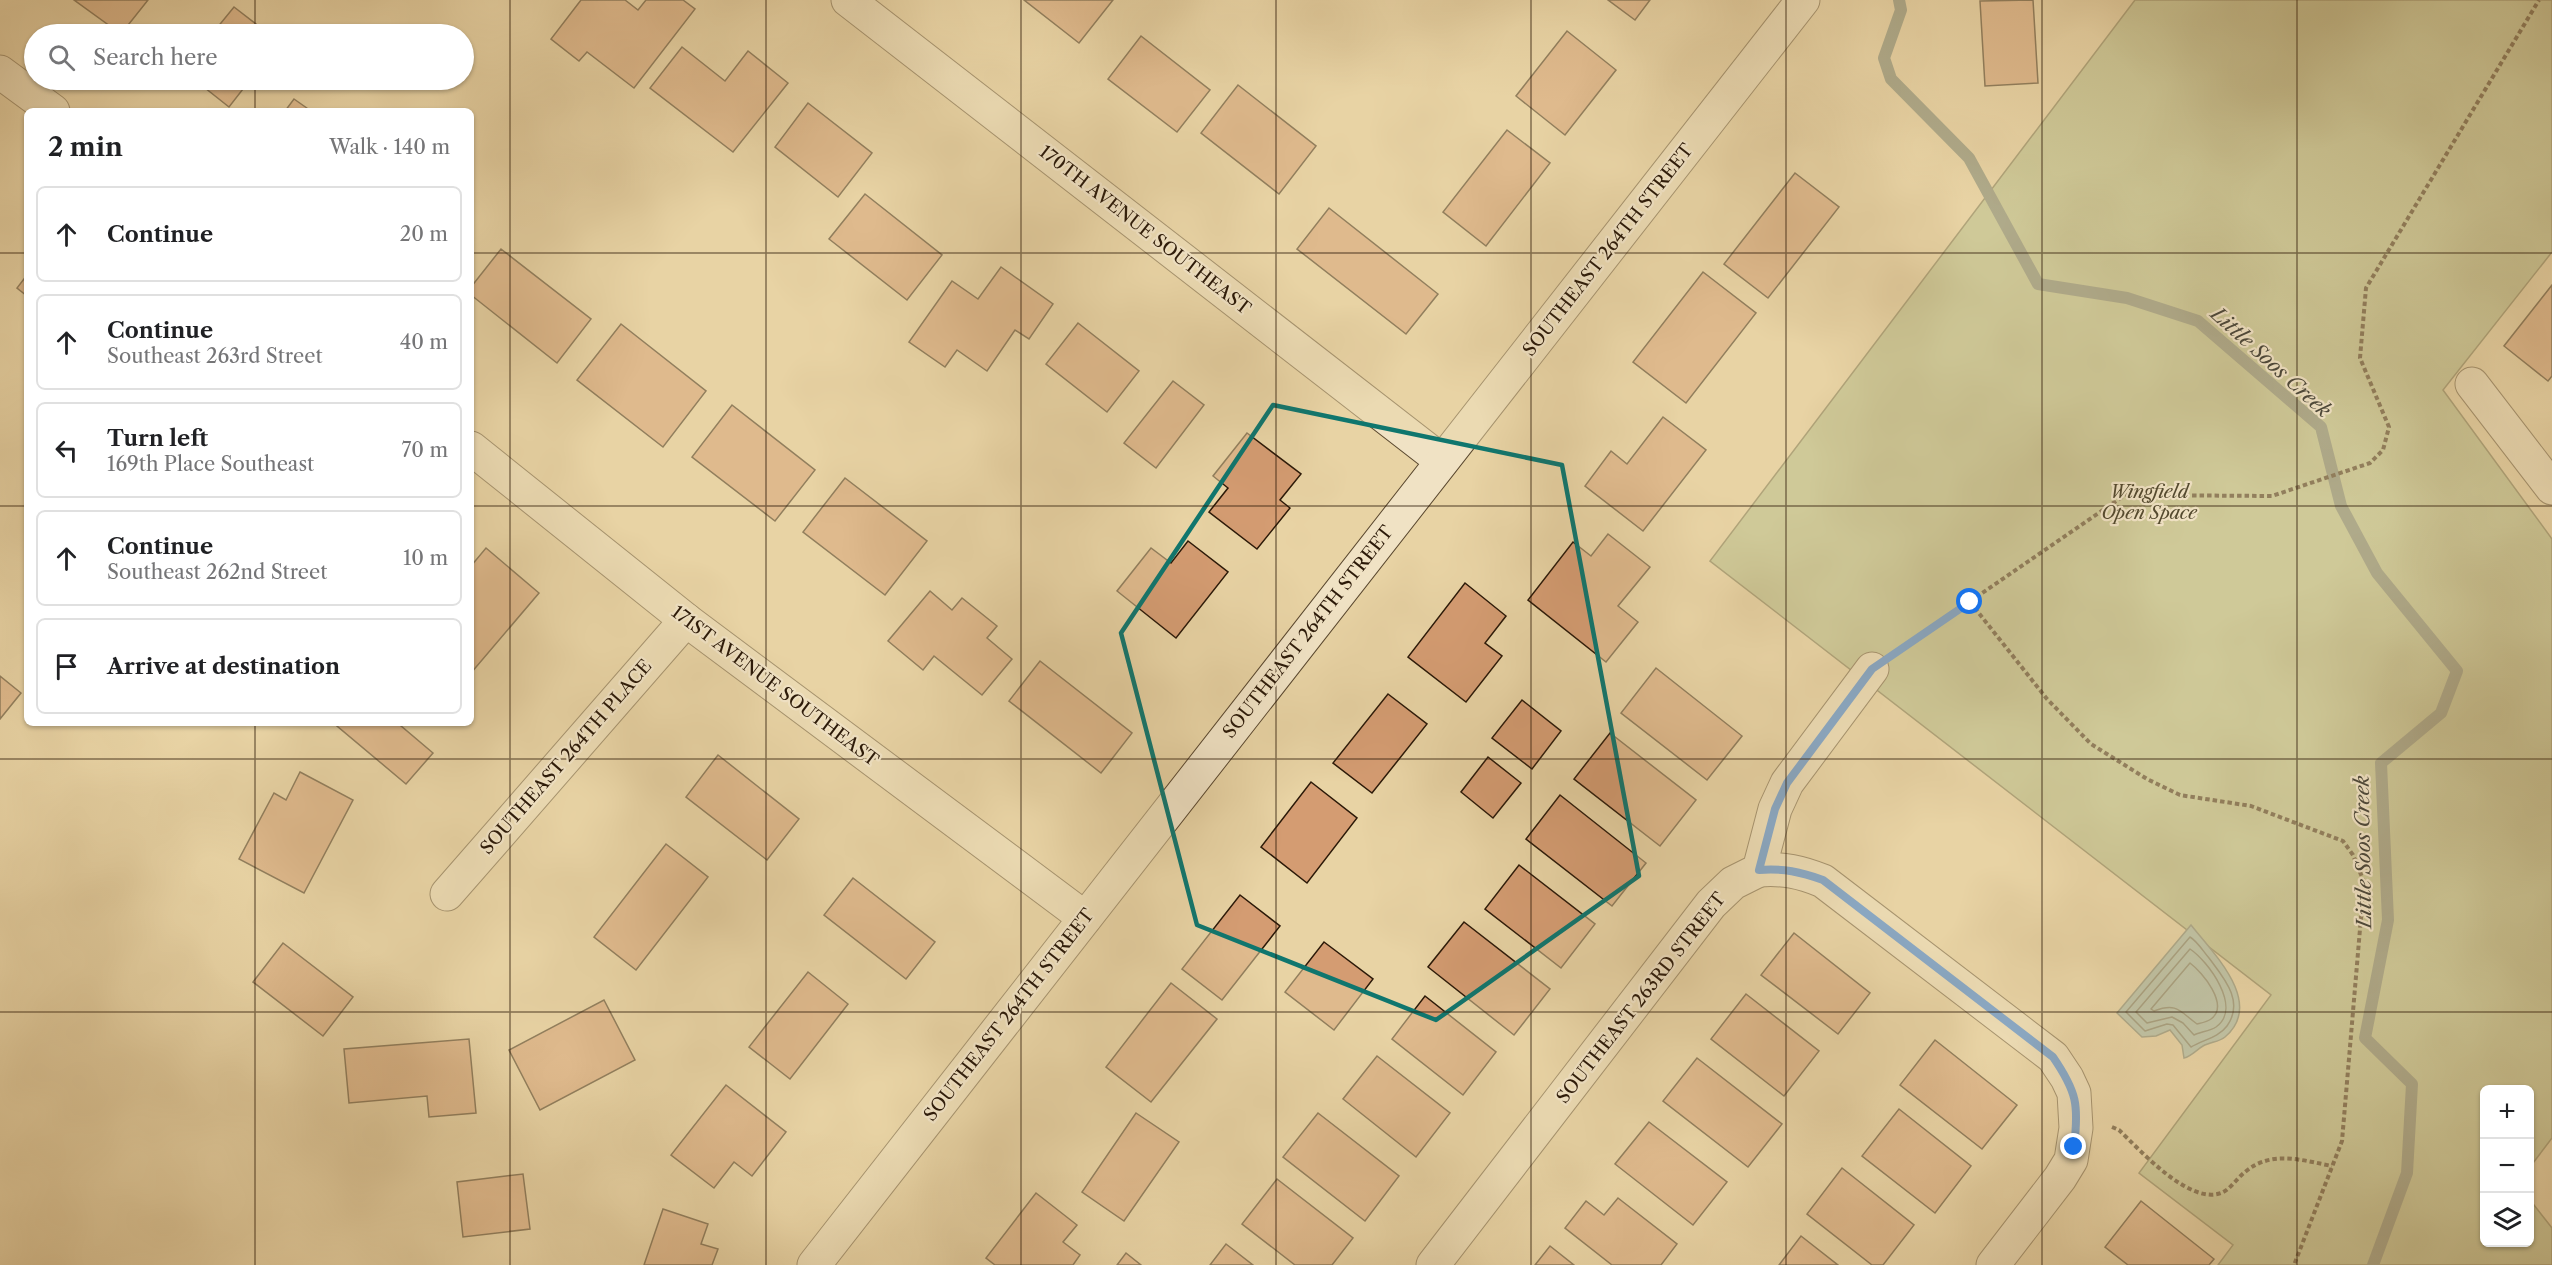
<!DOCTYPE html>
<meta charset="utf-8">
<style>
:root{--surface:#fff;--page:#f2f2f2;--text:#202124;--muted:#757577;--line:#e0e0e0}
body{margin:0;font-family:"Libre Caslon Text",serif;background:var(--page);color:var(--text)}
.controls{position:absolute;right:18px;bottom:18px;display:grid;overflow:hidden;border-radius:9px;box-shadow:0 2px 4px #0004}
.controls button{width:54px;height:54px;display:grid;place-items:center;padding:0;border:0;border-bottom:2px solid var(--line);background:var(--surface);color:var(--text);font:30px sans-serif}
.stop{position:absolute;width:18px;height:18px;margin:-14px;border:4px solid #1a73e8;border-radius:50%;background:#fff}
.stop.end{background:#1a73e8;border-color:#fff;box-shadow:0 2px 6px #0008}
.list{margin:0;padding:0;list-style:none}
h2{display:flex;justify-content:space-between;align-items:center;height:78px;margin:0;padding:0 24px;font-size:26px}
h2 small{font-size:20px;font-weight:400;color:var(--muted)}
.list li{display:grid;grid-template-columns:39px 1fr auto;gap:18px;align-items:center;box-sizing:border-box;height:96px;margin:0 12px 12px;padding:0 12px;border:2px solid var(--line);border-radius:9px}
.list b{display:block;font-size:22px;white-space:nowrap}
.list p{margin:0;font-size:20px;white-space:nowrap;color:var(--muted)}
.list em{font-size:20px;font-style:normal;color:var(--muted)}
.icon{flex:none;width:33px;height:33px;fill:none;stroke:currentColor;stroke-width:2;stroke-linecap:round;stroke-linejoin:round}
.map{position:relative;flex:none;width:2552px;height:1265px;overflow:hidden}
.search{position:absolute;background:var(--surface);box-shadow:0 2px 4px #0004;left:24px;top:24px;width:450px;height:66px;display:flex;align-items:center;gap:15px;box-sizing:border-box;padding:0 21px;border-radius:33px;color:var(--muted);font-size:22px}
.panel{position:absolute;background:var(--surface);box-shadow:0 2px 4px #0004;left:24px;top:108px;width:450px;height:618px;border-radius:9px}
.map>svg:first-child{display:block}
.green{fill:#b2bd89;stroke:#6e6b48;stroke-width:1.5}
.water{fill:#98b7ad;stroke:#6c786b;stroke-width:1.5}
.lines{fill:none;stroke-linecap:round;stroke-linejoin:round}
.shore{stroke:#62685a;stroke-width:1.5}
.stream{stroke:#6c786b;stroke-width:12}
.building{fill:#d49c72;stroke:#2b1908;stroke-width:1.5}
.minor-casing{stroke:#5a482f;stroke-width:35}
.path{stroke:#2b1908;stroke-width:4;stroke-dasharray:4.5 3;stroke-linecap:butt}
.minor{stroke:#f0e2c4;stroke-width:33}
.route{stroke:#1a73e8;stroke-width:8}
.marked{fill:none;stroke:#0f766e;stroke-width:4.5;stroke-linejoin:round}
.grid{fill:none;stroke:#2b1908;stroke-width:1.5;stroke-opacity:0.55}
.labels{text-anchor:middle;dominant-baseline:central;stroke-width:4.5;stroke-linejoin:round;paint-order:stroke}
.street-label{font-size:18px;fill:#2b1908;stroke:#f0e2c4}
.park-label{font-size:18px;font-style:italic;fill:#544a2f;stroke:#f0e2c4}
.water-label{font-size:20px;font-style:italic;fill:#4c483a;stroke:#f0e2c4}
</style>
<div class="map">
<svg width="2552" height="1265" viewBox="0 0 2552 1265">
<rect width="100%" height="100%" fill="#e8d3a4"/>
<filter id="stains"><feTurbulence type="fractalNoise" baseFrequency=".00333" numOctaves="4"/><feColorMatrix values="0 0 0 0 .2 0 0 0 0 .09 0 0 0 0 .02 0 0 0 .5 -.17"/></filter>
<radialGradient id="worn" r=".72"><stop offset=".6" stop-color="#630" stop-opacity="0"/><stop offset="1" stop-color="#630" stop-opacity=".3"/></radialGradient>
<path class="green" d="M 2135,0 L 2552,0 L 2552,252 L 2443,390 L 2552,539 L 2552,1138 L 2530,1167 L 2530,1090 L 2484,1090 L 2484,1242 L 2530,1242 L 2530,1200 L 2552,1228 L 2552,1265 L 2218,1265 L 2233,1245 L 2139,1173 L 2271,995 L 1710,561 Z"/>
<path class="water" d="M 2191,925 C 2213,953 2265,1003 2225,1037 C 2219,1042 2210,1042 2203,1046 C 2196,1050 2192,1056 2184,1058 L 2182,1045 L 2170,1030 L 2156,1036 L 2142,1037 L 2117,1013 Z"/>
<g class="lines">
<g class="shore">
<path d="M 2190,937 C 2197,941 2203,951 2209,958 C 2223,977 2245,1001 2227,1026 C 2219,1037 2203,1040 2191,1047 L 2173,1025 L 2167,1024 L 2145,1031 L 2126,1012 Z"/>
<path d="M 2190,949 C 2208,961 2243,1008 2216,1027 C 2210,1031 2200,1032 2194,1035 L 2183,1023 L 2172,1017 L 2147,1023 L 2136,1012 Z"/>
<path d="M 2190,963 C 2202,972 2230,1005 2211,1019 C 2207,1022 2201,1023 2197,1024 C 2180,1012 2178,1002 2154,1011 L 2151,1009 Z"/>
</g>
<path class="stream" d="M 1899,0 L 1901,10 L 1884,58 L 1891,79 L 1969,158 L 2038,284 L 2127,298 L 2198,321 L 2321,427 L 2341,506 L 2377,573 L 2457,671 L 2441,713 L 2381,763 L 2388,920 L 2365,1038 L 2412,1084 L 2407,1173 L 2373,1265"/>
</g>
<g class="building">
<path d="M 74,0 L 148,0 L 121,34 Z"/>
<path d="M 581,0 L 625,0 L 638,10 L 646,0 L 683,0 L 695,9 L 634,88 L 587,52 L 579,61 L 551,39 Z"/>
<path d="M 1024,0 L 1113,0 L 1079,43 Z"/>
<path d="M 1608,0 L 1650,0 L 1635,20 Z"/>
<path d="M 2033,0 L 2038,83 L 1985,86 L 1980,1 Z"/>
<path d="M 234,7 L 269,34 L 212,34 Z"/>
<path d="M 1567,31 L 1616,70 L 1565,135 L 1516,96 Z"/>
<path d="M 1141,36 L 1210,90 L 1177,132 L 1108,79 Z"/>
<path d="M 682,47 L 725,81 L 748,51 L 788,83 L 733,152 L 650,88 Z"/>
<path d="M 195,80 L 250,80 L 229,107 Z"/>
<path d="M 1238,85 L 1316,146 L 1279,194 L 1201,133 Z"/>
<path d="M 294,99 L 311,111 L 285,111 Z"/>
<path d="M 808,103 L 872,153 L 838,197 L 775,147 Z"/>
<path d="M 1507,130 L 1550,163 L 1486,246 L 1443,212 Z"/>
<path d="M 1795,173 L 1839,207 L 1768,298 L 1724,264 Z"/>
<path d="M 865,194 L 942,255 L 907,300 L 829,239 Z"/>
<path d="M 1329,208 L 1438,294 L 1406,334 L 1297,249 Z"/>
<path d="M 501,249 L 591,319 L 557,363 L 471,295 L 471,287 Z"/>
<path d="M 1001,267 L 1053,304 L 1029,339 L 1015,330 L 987,371 L 957,350 L 945,367 L 909,342 L 952,281 L 978,299 Z"/>
<path d="M 1703,272 L 1756,313 L 1686,403 L 1633,362 Z"/>
<path d="M 27,275 L 27,296 L 17,288 Z"/>
<path d="M 2552,285 L 2552,376 L 2548,381 L 2504,346 Z"/>
<path d="M 1078,323 L 1139,371 L 1107,412 L 1046,364 Z"/>
<path d="M 621,324 L 706,391 L 663,447 L 577,380 Z"/>
<path d="M 1173,381 L 1204,405 L 1156,468 L 1124,443 Z"/>
<path d="M 732,405 L 815,470 L 775,521 L 692,457 Z"/>
<path d="M 1663,417 L 1706,450 L 1643,531 L 1585,486 L 1611,451 L 1627,464 Z"/>
<path d="M 1247,433 L 1301,474 L 1280,500 L 1290,508 L 1257,549 L 1209,512 L 1228,488 L 1213,476 Z"/>
<path d="M 845,478 L 927,541 L 885,595 L 803,532 Z"/>
<path d="M 1608,534 L 1650,567 L 1618,606 L 1638,622 L 1606,662 L 1528,600 L 1573,542 L 1591,556 Z"/>
<path d="M 1188,541 L 1228,572 L 1176,638 L 1117,591 L 1151,548 L 1171,563 Z"/>
<path d="M 486,548 L 539,593 L 471,673 L 471,566 Z"/>
<path d="M 1465,583 L 1506,616 L 1485,643 L 1502,656 L 1466,702 L 1408,657 Z"/>
<path d="M 930,591 L 952,610 L 962,598 L 997,626 L 987,638 L 1012,659 L 982,695 L 934,656 L 923,670 L 888,641 Z"/>
<path d="M 1040,661 L 1132,733 L 1101,773 L 1009,701 Z"/>
<path d="M 1656,668 L 1742,736 L 1707,780 L 1621,713 Z"/>
<path d="M 0,676 L 21,693 L 0,719 Z"/>
<path d="M 1388,694 L 1427,724 L 1372,793 L 1333,763 Z"/>
<path d="M 1522,700 L 1561,731 L 1532,769 L 1492,738 Z"/>
<path d="M 339,723 L 401,723 L 400,725 L 433,753 L 406,784 L 337,726 Z"/>
<path d="M 1610,733 L 1696,800 L 1660,846 L 1574,779 Z"/>
<path d="M 718,755 L 799,819 L 767,860 L 686,797 Z"/>
<path d="M 1488,757 L 1521,783 L 1493,818 L 1461,792 Z"/>
<path d="M 300,772 L 353,800 L 304,893 L 239,859 L 274,793 L 286,800 Z"/>
<path d="M 1311,782 L 1357,818 L 1307,883 L 1261,847 Z"/>
<path d="M 1560,795 L 1646,863 L 1612,906 L 1526,839 Z"/>
<path d="M 666,844 L 708,877 L 636,970 L 594,937 Z"/>
<path d="M 1519,865 L 1595,924 L 1561,968 L 1485,909 Z"/>
<path d="M 853,878 L 935,942 L 906,979 L 824,915 Z"/>
<path d="M 1240,895 L 1280,926 L 1222,1000 L 1182,969 Z"/>
<path d="M 1464,922 L 1550,989 L 1514,1035 L 1428,967 Z"/>
<path d="M 1794,933 L 1870,993 L 1838,1034 L 1761,975 Z"/>
<path d="M 1324,942 L 1373,979 L 1334,1030 L 1285,992 Z"/>
<path d="M 283,943 L 353,997 L 323,1036 L 253,982 Z"/>
<path d="M 808,972 L 848,1004 L 790,1079 L 749,1047 Z"/>
<path d="M 1171,983 L 1217,1019 L 1151,1102 L 1106,1067 Z"/>
<path d="M 1746,994 L 1819,1051 L 1784,1096 L 1711,1039 Z"/>
<path d="M 1425,996 L 1496,1052 L 1463,1095 L 1392,1039 Z"/>
<path d="M 604,1000 L 635,1060 L 540,1110 L 509,1050 Z"/>
<path d="M 469,1039 L 476,1113 L 429,1117 L 427,1096 L 349,1103 L 344,1049 Z"/>
<path d="M 1935,1040 L 2017,1105 L 1982,1149 L 1900,1085 Z"/>
<path d="M 1377,1056 L 1450,1113 L 1416,1157 L 1343,1099 Z"/>
<path d="M 1697,1058 L 1782,1124 L 1748,1167 L 1663,1101 Z"/>
<path d="M 726,1085 L 786,1132 L 752,1176 L 734,1162 L 714,1188 L 671,1155 Z"/>
<path d="M 1899,1109 L 1971,1166 L 1935,1213 L 1862,1156 Z"/>
<path d="M 1136,1113 L 1179,1142 L 1124,1221 L 1082,1192 Z"/>
<path d="M 1318,1113 L 1399,1176 L 1365,1221 L 1283,1157 Z"/>
<path d="M 1649,1122 L 1727,1182 L 1693,1225 L 1615,1164 Z"/>
<path d="M 1842,1168 L 1914,1225 L 1883,1265 L 1872,1265 L 1807,1214 Z"/>
<path d="M 523,1174 L 530,1229 L 463,1237 L 457,1182 Z"/>
<path d="M 1277,1179 L 1353,1238 L 1332,1265 L 1295,1265 L 1242,1224 Z"/>
<path d="M 1036,1193 L 1077,1225 L 1063,1242 L 1080,1255 L 1073,1265 L 995,1265 L 986,1258 Z"/>
<path d="M 1618,1198 L 1677,1244 L 1661,1265 L 1612,1265 L 1565,1228 L 1586,1201 L 1604,1215 Z"/>
<path d="M 2141,1201 L 2214,1259 L 2209,1265 L 2128,1265 L 2105,1247 Z"/>
<path d="M 663,1209 L 708,1224 L 701,1244 L 718,1249 L 712,1265 L 644,1265 Z"/>
<path d="M 1801,1236 L 1838,1265 L 1779,1265 Z"/>
<path d="M 1226,1244 L 1253,1265 L 1210,1265 Z"/>
<path d="M 1550,1246 L 1574,1265 L 1535,1265 Z"/>
<path d="M 1126,1253 L 1141,1265 L 1117,1265 Z"/>
</g>
<g class="lines">
<g class="minor-casing">
<g id="minor">
<path d="M 848,0 L 1442,461"/>
<path d="M 0,72 L 53,111"/>
<path d="M 2472,384 L 2552,488"/>
<path d="M 471,448 L 686,620 L 1085,918"/>
<path d="M 1759,870 C 1783,868 1801,872 1823,881 L 2053,1057 L 2067,1078 L 2074,1093 L 2076,1128 L 2071,1160 L 2060,1178 L 1993,1265"/>
<path d="M 447,894 L 686,620"/>
<path d="M 814,1265 L 1803,0"/>
<path d="M 1433,1265 L 1711,904 L 1733,883 L 1759,870 L 1775,809 L 1787,783 L 1872,669"/>
</g>
</g>
<g class="path">
<path d="M 1970,602 L 2047,699 L 2091,744 L 2147,779 L 2180,795 L 2251,806 L 2343,841 L 2353,855 L 2364,882 L 2342,1141 L 2294,1265"/>
<path d="M 1902,648 L 2125,495 L 2272,496 L 2370,463 L 2383,450 L 2389,427 L 2360,358 L 2366,288 L 2539,0"/>
<path d="M 2112,1127 L 2119,1130 C 2140,1150 2189,1205 2221,1193 C 2230,1190 2237,1178 2245,1172 C 2271,1150 2301,1160 2332,1166"/>
</g>
<use href="#minor" class="minor"/>
</g>
<g class="lines">
<path class="route" d="M 1970,602 L 1872,669 L 1787,783 L 1775,809 L 1759,870 C 1783,868 1801,872 1823,880 L 2053,1057 C 2077,1092 2079,1105 2074,1147"/>
</g>
<path d="M0 0H2552V1265H0ZM 1273,405 L 1562,465 L 1639,876 L 1436,1020 L 1197,925 L 1121,633 Z" fill="#e8d3a4" fill-opacity=".55" fill-rule="evenodd"/>
<path class="marked" d="M 1273,405 L 1562,465 L 1639,876 L 1436,1020 L 1197,925 L 1121,633 Z"/>
<path class="grid" d="M 255,0 L 255,34M 510,0 L 510,1265M 766,0 L 766,1265M 1021,0 L 1021,1265M 1276,0 L 1276,1265M 1531,0 L 1531,1265M 1786,0 L 1786,1265M 2042,0 L 2042,1265M 2297,0 L 2297,1265M 255,80 L 255,111M 0,253 L 27,253M 471,253 L 2552,253M 0,506 L 27,506M 471,506 L 2552,506M 255,723 L 255,1265M 0,759 L 2552,759M 0,1012 L 2552,1012"/>
<g class="labels">
<g class="street-label">
<text transform="translate(1145 230) rotate(38)">170TH AVENUE SOUTHEAST</text>
<text transform="translate(1608 250) rotate(-52)">SOUTHEAST 264TH STREET</text>
<text transform="translate(1308 632) rotate(-52)">SOUTHEAST 264TH STREET</text>
<text transform="translate(775 686) rotate(37)">171ST AVENUE SOUTHEAST</text>
<text transform="translate(566 757) rotate(-49)">SOUTHEAST 264TH PLACE</text>
<text transform="translate(1641 998) rotate(-52)">SOUTHEAST 263RD STREET</text>
<text transform="translate(1009 1015) rotate(-52)">SOUTHEAST 264TH STREET</text>
</g>
<g class="park-label">
<text x="2149" y="492">Wingfield<tspan x="2149" dy="21">Open Space</tspan></text>
</g>
<g class="water-label">
<text transform="translate(2271 362) rotate(42)">Little Soos Creek</text>
<text transform="translate(2363 852) rotate(-91)">Little Soos Creek</text>
</g>
</g>
<rect width="100%" height="100%" filter="url(#stains)"/>
<rect width="100%" height="100%" fill="url(#worn)"/>
</svg>
<div class="controls">
<button>+</button>
<button>−</button>
<button><svg class="icon" aria-label="layers" viewBox="0 0 24 24"><path d="M12 4l9 5-9 5-9-5zM3 14l9 5 9-5"/></svg></button>
</div>
<div class="stop" style="left:1970px;top:602px"></div>
<div class="stop end" style="left:2074px;top:1147px"></div>
<div class="search"><svg class="icon" aria-label="search" viewBox="0 0 24 24"><circle cx="10" cy="10" r="6"/><path d="M15 15l6 6"/></svg>Search here</div>
<section class="panel">
<h2>2 min<small>Walk · 140 m</small></h2>
<ul class="list">
<li><svg class="icon" aria-label="ahead" viewBox="0 0 24 24"><path d="M12 20V5M6 11l6-6 6 6"/></svg><div><b>Continue</b></div><em>20 m</em></li>
<li><svg class="icon" aria-label="ahead" viewBox="0 0 24 24"><path d="M12 20V5M6 11l6-6 6 6"/></svg><div><b>Continue</b><p>Southeast 263rd Street</p></div><em>40 m</em></li>
<li><svg class="icon" aria-label="left" viewBox="0 0 24 24"><path d="M17 20v-9H6M10 6l-5 5 5 5"/></svg><div><b>Turn left</b><p>169th Place Southeast</p></div><em>70 m</em></li>
<li><svg class="icon" aria-label="ahead" viewBox="0 0 24 24"><path d="M12 20V5M6 11l6-6 6 6"/></svg><div><b>Continue</b><p>Southeast 262nd Street</p></div><em>10 m</em></li>
<li><svg class="icon" aria-label="arrive" viewBox="0 0 24 24"><path d="M6 21V4h12l-3 4 3 4H6"/></svg><div><b>Arrive at destination</b></div></li>
</ul>
</section>
</div>
